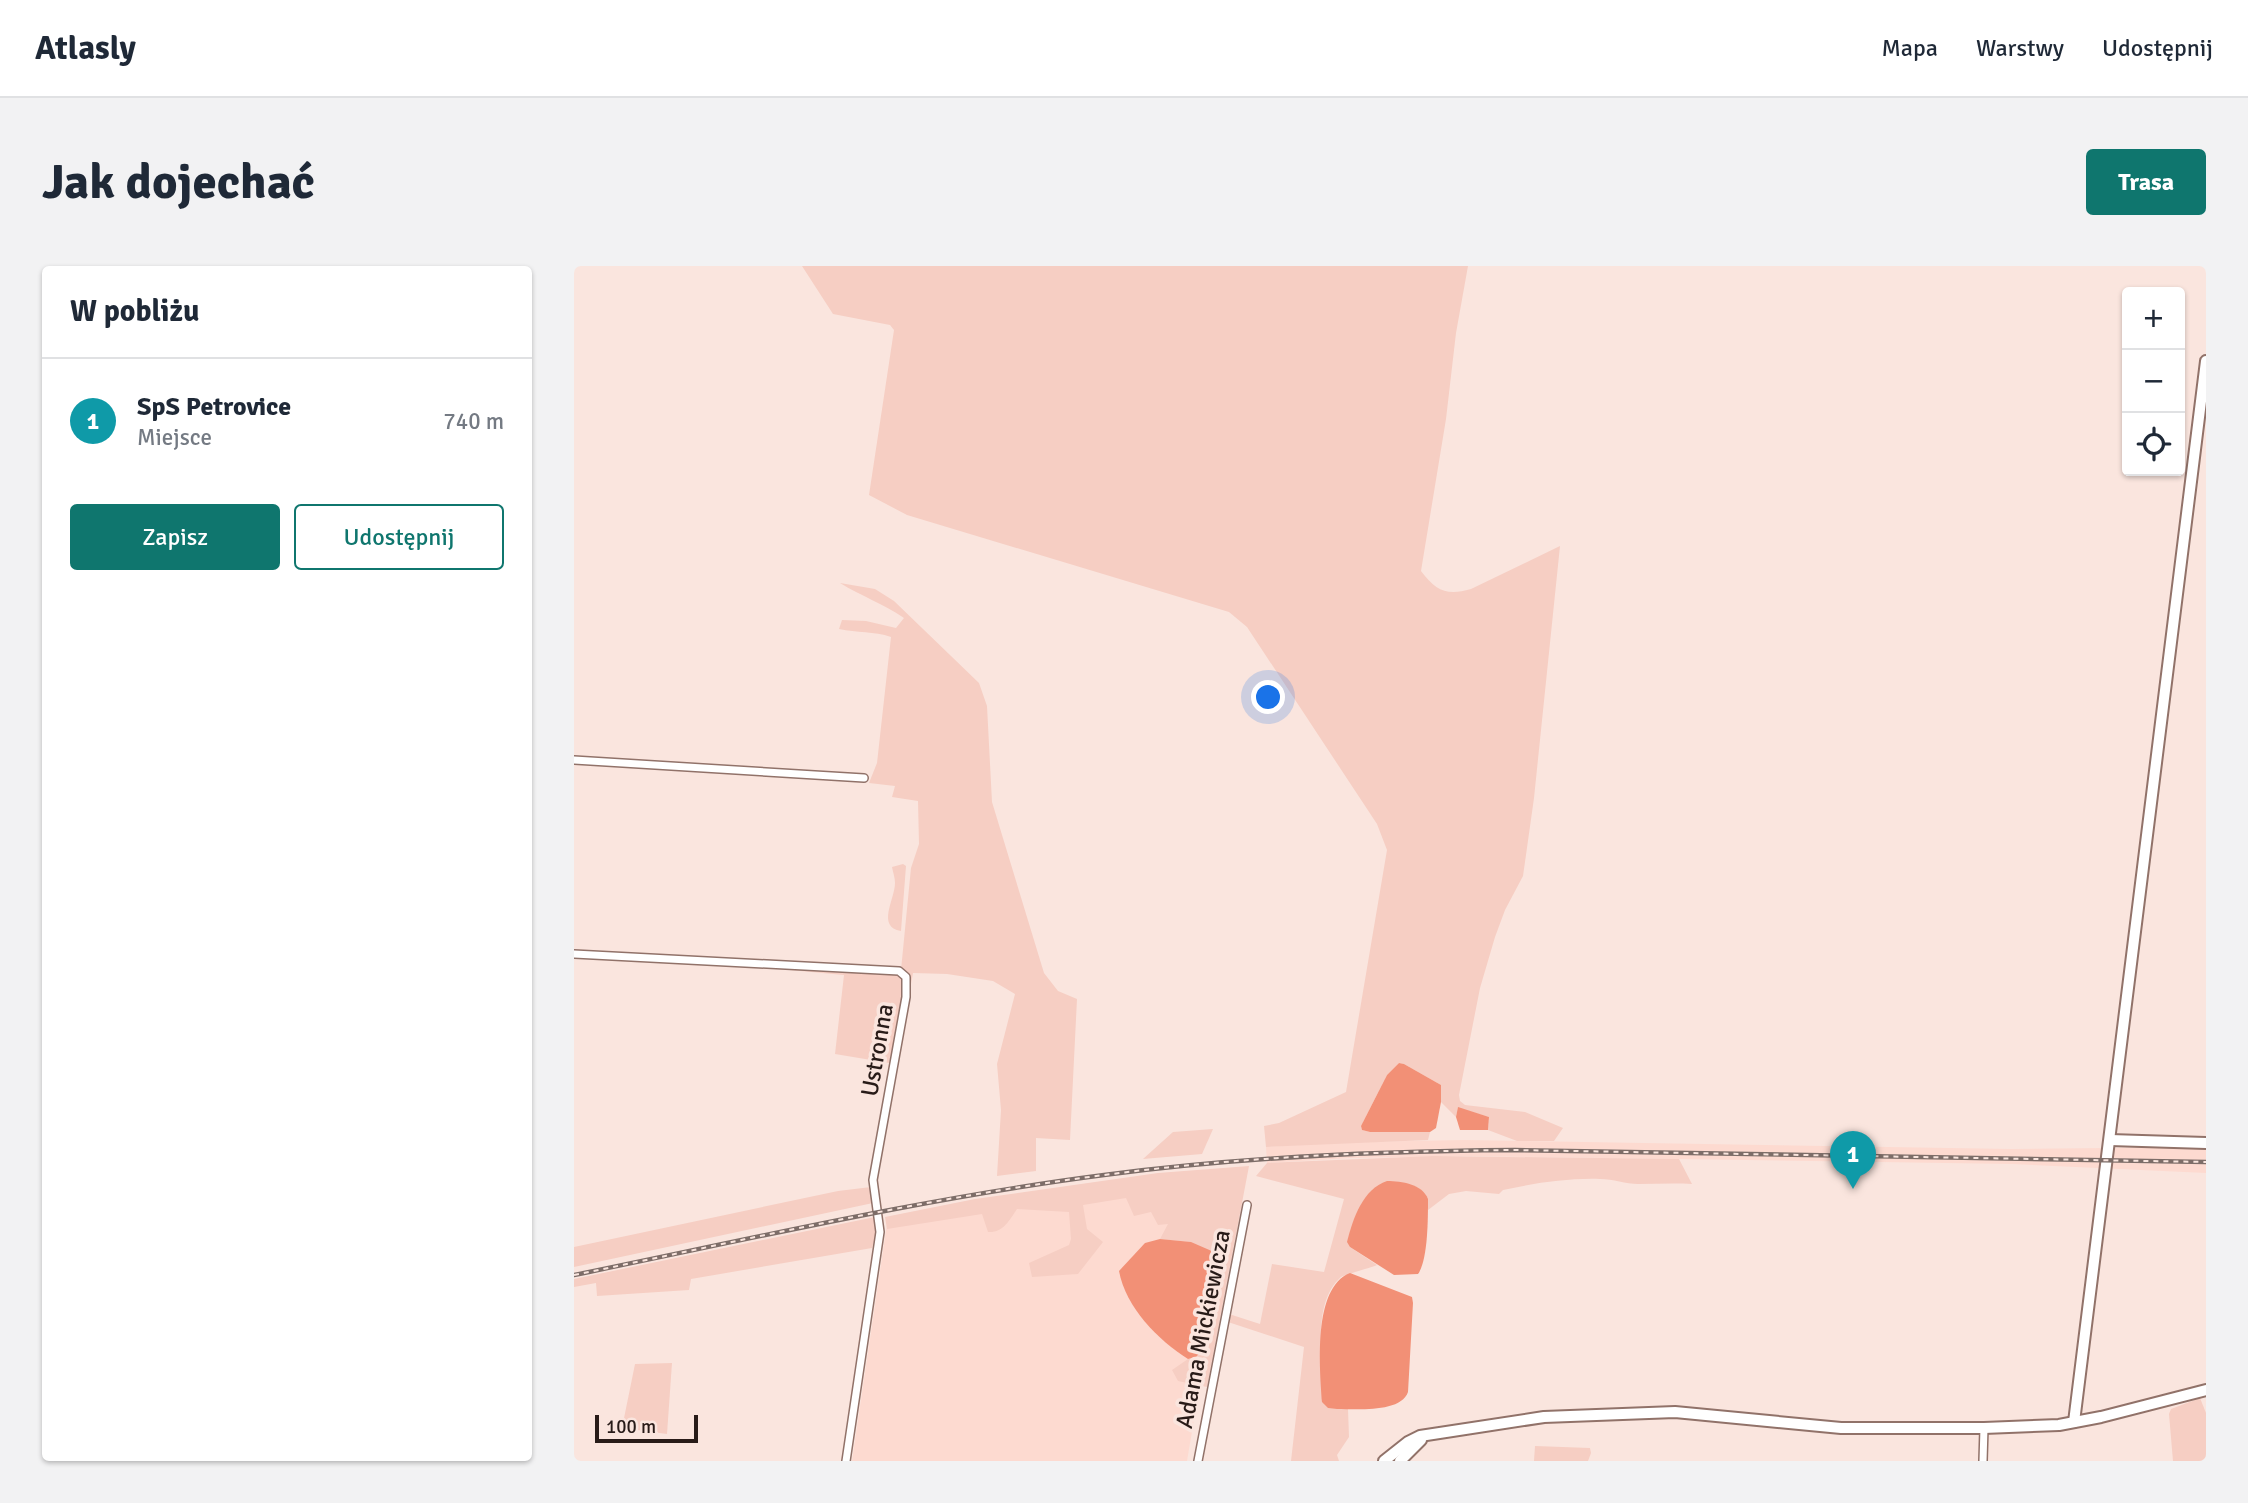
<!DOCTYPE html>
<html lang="pl">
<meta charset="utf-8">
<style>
:root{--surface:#fff;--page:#f2f2f3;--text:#1f2937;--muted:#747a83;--line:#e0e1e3;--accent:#0f766e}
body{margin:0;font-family:Signika,sans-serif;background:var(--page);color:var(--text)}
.controls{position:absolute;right:21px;top:21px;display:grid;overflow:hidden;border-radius:7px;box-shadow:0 2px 5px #0004}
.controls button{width:63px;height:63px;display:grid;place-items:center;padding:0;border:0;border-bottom:2px solid var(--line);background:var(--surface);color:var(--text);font:35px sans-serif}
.scale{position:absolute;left:21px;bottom:18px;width:103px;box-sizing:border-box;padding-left:7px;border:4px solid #281b18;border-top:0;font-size:19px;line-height:24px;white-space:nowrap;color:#281b18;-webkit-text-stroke:5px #fae5de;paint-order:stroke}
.you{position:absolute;left:695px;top:432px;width:24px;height:24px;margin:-18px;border:5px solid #fff;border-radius:50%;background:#1a73e8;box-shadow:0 0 0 10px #1a73e833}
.badge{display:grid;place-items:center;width:46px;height:46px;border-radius:50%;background:var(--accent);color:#fff;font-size:23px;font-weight:700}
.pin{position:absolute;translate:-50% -58px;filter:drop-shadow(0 2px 4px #0008)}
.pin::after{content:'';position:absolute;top:37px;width:24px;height:21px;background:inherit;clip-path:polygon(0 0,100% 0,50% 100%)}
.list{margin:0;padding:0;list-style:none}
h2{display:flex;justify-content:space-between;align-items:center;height:91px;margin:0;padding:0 28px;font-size:30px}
h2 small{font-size:23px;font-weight:400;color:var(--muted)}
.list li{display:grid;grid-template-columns:46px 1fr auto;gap:21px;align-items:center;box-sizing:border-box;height:126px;padding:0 28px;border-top:2px solid var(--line)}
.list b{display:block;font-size:26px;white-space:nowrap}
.list p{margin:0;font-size:23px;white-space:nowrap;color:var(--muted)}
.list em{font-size:23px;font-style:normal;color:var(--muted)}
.actions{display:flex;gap:14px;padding:21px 28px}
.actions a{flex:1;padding:16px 0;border:2px solid var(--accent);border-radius:7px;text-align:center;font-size:24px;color:var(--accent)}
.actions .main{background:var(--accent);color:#fff}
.icon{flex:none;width:38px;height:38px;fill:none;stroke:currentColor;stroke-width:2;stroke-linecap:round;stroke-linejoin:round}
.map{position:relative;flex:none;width:1632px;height:1195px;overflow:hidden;border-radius:7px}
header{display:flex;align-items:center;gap:42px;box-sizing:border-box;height:98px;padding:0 35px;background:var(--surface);border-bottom:2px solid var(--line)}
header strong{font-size:33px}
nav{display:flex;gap:38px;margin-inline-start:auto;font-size:24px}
.intro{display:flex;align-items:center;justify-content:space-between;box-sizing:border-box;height:168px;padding:0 42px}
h1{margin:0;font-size:49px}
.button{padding:18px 32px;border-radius:7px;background:var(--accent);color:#fff;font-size:24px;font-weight:700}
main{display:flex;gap:42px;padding:0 42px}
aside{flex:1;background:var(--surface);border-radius:7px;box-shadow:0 2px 5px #0004}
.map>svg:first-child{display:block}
.built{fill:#fddad0}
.green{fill:#f6cec3}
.water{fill:#f29076}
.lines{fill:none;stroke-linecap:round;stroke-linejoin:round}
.street-casing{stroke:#917269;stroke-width:10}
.secondary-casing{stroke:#917269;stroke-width:14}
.street{stroke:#fff;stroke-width:7}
.secondary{stroke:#fff;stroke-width:10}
.rail-casing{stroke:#7d6d68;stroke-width:4.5}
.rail{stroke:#fae5de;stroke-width:2;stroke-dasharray:5;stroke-linecap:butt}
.labels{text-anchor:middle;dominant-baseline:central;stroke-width:7;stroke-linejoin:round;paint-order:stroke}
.street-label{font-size:24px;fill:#281b18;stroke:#fae5de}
</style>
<header>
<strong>Atlasly</strong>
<nav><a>Mapa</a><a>Warstwy</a><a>Udostępnij</a></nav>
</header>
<div class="intro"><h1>Jak dojechać</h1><a class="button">Trasa</a></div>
<main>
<aside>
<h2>W pobliżu<small></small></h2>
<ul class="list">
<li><span class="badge" style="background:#0f9aa8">1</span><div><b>SpS Petrovice</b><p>Miejsce</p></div><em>740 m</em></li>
</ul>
<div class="actions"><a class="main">Zapisz</a><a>Udostępnij</a></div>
</aside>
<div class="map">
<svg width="1632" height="1195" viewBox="0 0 1632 1195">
<rect width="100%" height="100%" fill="#fae5de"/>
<g class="built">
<path d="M 891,874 L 1438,883 L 1632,881 L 1632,907 L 1438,898 L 891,890 L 776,892 L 693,897 L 692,881 L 776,876 Z"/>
<path d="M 645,908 L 631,1089 L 613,1195 L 278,1195 L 313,958 Z"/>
</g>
<g class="green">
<path d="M 228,0 L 894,0 L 882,67 L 872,153 L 847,305 C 862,325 873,330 897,323 L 986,280 L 960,532 L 949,610 L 931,644 L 921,671 L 906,722 L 885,829 L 886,835 L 891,839 L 951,846 L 989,862 L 980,875 L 943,875 L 914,864 L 915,851 L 884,842 L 882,851 L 867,836 L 867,819 L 830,798 L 825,797 L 813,809 L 787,860 L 788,864 L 796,866 L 856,866 L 854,874 L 692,881 L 690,860 L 705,857 L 772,826 L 813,584 L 803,558 L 673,361 L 655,346 L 333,249 L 295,229 L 320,64 L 316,59 L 259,48 Z"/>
<path d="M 266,317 L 301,323 L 320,335 L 405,417 L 413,440 L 418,536 L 470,707 L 484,725 L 503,733 L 496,874 L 462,872 L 462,905 L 423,910 L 427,844 L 423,798 L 441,728 L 419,715 L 373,708 L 339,707 L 337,718 L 332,708 L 327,704 L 337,602 L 345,578 L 344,535 L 318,531 L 321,520 L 295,517 L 303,497 L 317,371 C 300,365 283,367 265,363 L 268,354 L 292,355 L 322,362 L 330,352 C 310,338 287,330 266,317 Z"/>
<path d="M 329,598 L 332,600 L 327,665 C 302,661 321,633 321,617 C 321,612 319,606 318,601 Z"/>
<path d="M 171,700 L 324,707 L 329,711 L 330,728 L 315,797 L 261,788 L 270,709 Z"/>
<path d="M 639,863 L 628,888 L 569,893 L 599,866 Z"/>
<path d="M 859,890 L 1105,893 L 1118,918 C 1100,917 1082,918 1064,918 C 1052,918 1039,913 1026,913 C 994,912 961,917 929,924 L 925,928 L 892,925 L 875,928 L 854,944 L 854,933 L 776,981 L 803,999 C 796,1002 770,1009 767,1011 C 735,1039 750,1105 754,1142 L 774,1143 L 775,1171 L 763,1189 L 765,1195 L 717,1195 L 730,1081 L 654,1056 L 655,1048 L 686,1058 L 698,998 L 750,1006 L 770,933 L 682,910 L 693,897 Z"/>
<path d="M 675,900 L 633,1121 L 604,1115 L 598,1104 L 614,1093 L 622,1091 L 617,976 L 586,973 L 594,958 L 584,959 L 577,946 L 560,950 L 552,932 L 509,939 L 513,963 L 529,976 L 504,1008 L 458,1011 L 455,997 L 495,979 L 497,973 L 495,946 L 443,943 C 435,955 429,967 414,966 L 408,948 L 313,963 L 311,951 L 401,933 L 584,907 Z"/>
<path d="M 297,921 L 299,937 L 0,1001 L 0,981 L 264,925 Z"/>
<path d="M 301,951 L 303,965 L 298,982 L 117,1013 L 115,1024 L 23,1030 L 22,1017 L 0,1021 L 0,1013 Z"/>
<path d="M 98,1097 L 93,1168 L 48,1162 L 61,1098 Z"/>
<path d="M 1626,1132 L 1632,1147 L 1632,1195 L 1599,1195 L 1595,1148 L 1597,1143 Z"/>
<path d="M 961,1180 L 1016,1182 L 1017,1187 L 1014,1195 L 960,1195 Z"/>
</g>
<g class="water">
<path d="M 825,797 L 830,798 L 867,819 L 867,836 L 862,862 L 856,866 L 796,866 L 788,864 L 787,860 L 813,809 Z"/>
<path d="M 884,841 L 915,851 L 914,864 L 886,864 L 882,851 Z"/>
<path d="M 813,915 C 828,915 848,918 854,933 C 854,952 854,994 844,1008 L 820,1009 L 776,981 L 773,976 C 779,952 789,923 813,915 Z"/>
<path d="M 586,973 L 617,976 L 640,986 L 632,1080 L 622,1091 L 614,1093 C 584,1074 552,1042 545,1005 L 571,977 Z"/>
<path d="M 776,1007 L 838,1031 L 839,1037 L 834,1126 C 827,1147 782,1143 763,1143 L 754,1142 L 748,1136 C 746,1103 738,1022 776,1007 Z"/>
</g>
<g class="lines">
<g class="street-casing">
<g id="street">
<path d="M 0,494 L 290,512"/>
<path d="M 0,688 L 325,705 L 332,711 L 332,731 L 299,914 L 306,966 L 272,1195"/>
<path d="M 624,1195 L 673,939"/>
<path d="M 1409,1195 L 1410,1162"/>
</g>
</g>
<g class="secondary-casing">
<g id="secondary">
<path d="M 1536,874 L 1632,877"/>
<path d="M 1500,1156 L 1632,95"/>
<path d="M 810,1195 L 834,1176 L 846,1170 L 970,1151 L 1101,1146 L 1267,1162 L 1410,1162 L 1485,1159 L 1527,1151 L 1632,1124"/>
<path d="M 826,1195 L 847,1174"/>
</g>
</g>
<use href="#street" class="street"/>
<use href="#secondary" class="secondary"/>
<g class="rail-casing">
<path id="rail" d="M 0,1009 C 176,973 351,932 530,909 C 666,891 803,885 941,884 L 1632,896"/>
</g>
<use href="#rail" class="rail"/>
</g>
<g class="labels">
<g class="street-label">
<text transform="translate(303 784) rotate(-80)">Ustronna</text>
<text transform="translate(629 1063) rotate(-79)">Adama Mickiewicza</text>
</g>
</g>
</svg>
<div class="controls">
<button>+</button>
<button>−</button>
<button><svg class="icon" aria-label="locate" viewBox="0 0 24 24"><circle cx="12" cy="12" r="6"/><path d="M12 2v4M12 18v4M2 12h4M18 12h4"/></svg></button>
</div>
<div class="scale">100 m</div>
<div class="you"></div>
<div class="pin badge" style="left:1279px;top:923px;background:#0f9aa8">1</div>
</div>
</main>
